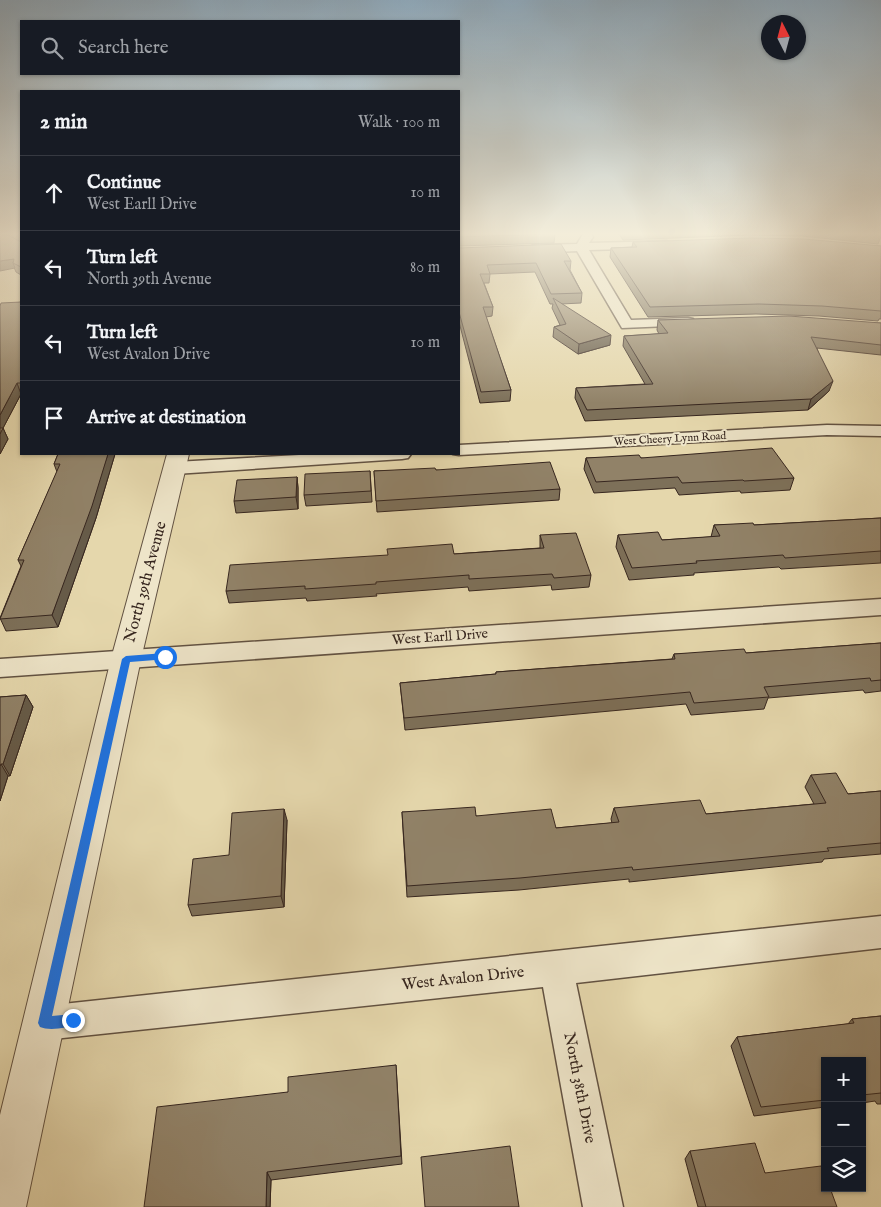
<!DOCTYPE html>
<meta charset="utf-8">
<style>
:root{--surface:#171b24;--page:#242831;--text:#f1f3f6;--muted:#9ea1a6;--line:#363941}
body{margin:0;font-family:"IM FELL English",serif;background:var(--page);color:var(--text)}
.controls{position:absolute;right:15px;bottom:15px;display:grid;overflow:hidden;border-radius:0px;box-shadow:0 1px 4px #0004}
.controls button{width:45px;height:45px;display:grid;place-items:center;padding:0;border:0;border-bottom:1px solid var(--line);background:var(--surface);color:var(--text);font:25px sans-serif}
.compass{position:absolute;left:761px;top:15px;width:45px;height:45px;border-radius:50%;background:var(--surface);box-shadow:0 1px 4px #0004;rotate:354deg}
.stop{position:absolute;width:15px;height:15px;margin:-11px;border:4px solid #1a73e8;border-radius:50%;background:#fff}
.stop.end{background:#1a73e8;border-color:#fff;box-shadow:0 1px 5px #0008}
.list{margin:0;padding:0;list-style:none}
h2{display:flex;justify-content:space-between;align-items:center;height:65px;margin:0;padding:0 20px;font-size:21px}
h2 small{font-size:16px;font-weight:400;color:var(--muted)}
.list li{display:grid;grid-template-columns:32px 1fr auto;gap:15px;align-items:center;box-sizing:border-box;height:75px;padding:0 20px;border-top:1px solid var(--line)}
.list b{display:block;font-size:19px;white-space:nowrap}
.list p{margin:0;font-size:16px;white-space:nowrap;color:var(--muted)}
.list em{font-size:16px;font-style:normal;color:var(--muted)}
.icon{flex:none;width:28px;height:28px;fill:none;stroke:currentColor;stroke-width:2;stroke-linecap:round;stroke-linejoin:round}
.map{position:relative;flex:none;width:881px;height:1207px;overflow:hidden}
.search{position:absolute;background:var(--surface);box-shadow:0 1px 4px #0004;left:20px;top:20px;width:440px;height:55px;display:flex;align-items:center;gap:12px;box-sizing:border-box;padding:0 18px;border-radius:0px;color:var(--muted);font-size:19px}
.panel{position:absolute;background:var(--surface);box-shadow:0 1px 4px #0004;left:20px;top:90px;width:440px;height:365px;border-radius:0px}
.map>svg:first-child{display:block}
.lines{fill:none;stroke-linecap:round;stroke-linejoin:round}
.minor-casing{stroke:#625242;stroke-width:3}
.tertiary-casing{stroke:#625242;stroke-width:2}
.minor{fill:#eee5c9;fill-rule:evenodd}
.tertiary{fill:#eee5c9;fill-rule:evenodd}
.wall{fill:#7d7059;stroke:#36261f}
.shaded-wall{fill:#665b49;stroke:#36261f}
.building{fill:#918268;stroke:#36261f}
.route{fill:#1a73e8}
.labels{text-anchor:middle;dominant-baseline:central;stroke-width:4;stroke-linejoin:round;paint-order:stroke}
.far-street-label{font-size:11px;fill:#36261f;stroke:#eee5c9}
.street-label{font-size:14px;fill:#36261f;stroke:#eee5c9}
.near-street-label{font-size:16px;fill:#36261f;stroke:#eee5c9}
</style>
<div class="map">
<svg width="881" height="1207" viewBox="0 0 881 1207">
<rect width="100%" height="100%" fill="#e5d7ac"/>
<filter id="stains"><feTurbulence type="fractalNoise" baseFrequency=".004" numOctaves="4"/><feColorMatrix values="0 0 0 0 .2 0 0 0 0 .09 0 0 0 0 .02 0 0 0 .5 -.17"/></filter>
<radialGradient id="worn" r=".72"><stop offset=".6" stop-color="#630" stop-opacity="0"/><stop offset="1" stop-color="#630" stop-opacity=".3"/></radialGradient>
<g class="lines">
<g class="minor-casing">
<g id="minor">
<path d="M 583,234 L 591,234 L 593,237 L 589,243 L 667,241 L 669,244 L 663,248 L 589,250 L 631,320 L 688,318 L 693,319 L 695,322 L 693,325 L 622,328 L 577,251 L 533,253 L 527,249 L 533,245 L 577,244 Z"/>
<path d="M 827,425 L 881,426 L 881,436 L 827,435 L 459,455 L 453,454 L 459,454 L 459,445 Z"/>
<path d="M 317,454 L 411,454 L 408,458 L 402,459 L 175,474 L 168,472 L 166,468 L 168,464 L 175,462 Z"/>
<path d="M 881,599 L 881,615 L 0,677 L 0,659 Z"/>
<path d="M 881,916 L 881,948 L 576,983 L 623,1207 L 583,1207 L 543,987 L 44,1040 L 32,1035 L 27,1023 L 32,1011 L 44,1006 Z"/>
</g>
</g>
<g class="tertiary-casing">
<path id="tertiary" d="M 167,454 L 189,454 L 141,659 L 26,1207 L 0,1207 L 0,1115 L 111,659 Z"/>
</g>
<use href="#minor" class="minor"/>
<use href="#tertiary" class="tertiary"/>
</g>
<g class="wall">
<path d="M 0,234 L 21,234 L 21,241 L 19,241 L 21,242 L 21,275 L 16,272 Z"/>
<path d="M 459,234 L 555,234 L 554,243 L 459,246 Z"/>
<path d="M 619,234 L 881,234 L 881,236 L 878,244 L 802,236 L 749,235 L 623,240 Z"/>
<path d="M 633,242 L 881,246 L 881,319 L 879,319 L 878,321 L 819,316 L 756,314 L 648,317 L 610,257 L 611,248 L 632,247 Z"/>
<path d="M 459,248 L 571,261 L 570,270 L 582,293 L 581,303 L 561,304 L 610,345 L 578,354 L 553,337 L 554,327 L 560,325 L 552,308 L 553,304 L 550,304 L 535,272 L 490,274 L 489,283 L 484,283 L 493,307 L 492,316 L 486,317 L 511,390 L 510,401 L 480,403 L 459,322 Z"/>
<path d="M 21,302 L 21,394 L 3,428 L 8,439 L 0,454 L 0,306 Z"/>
<path d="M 658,320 L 881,323 L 881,355 L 817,348 L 829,391 L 808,410 L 585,421 L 575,398 L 576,388 L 645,384 L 623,346 L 624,336 L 659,334 L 657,330 Z"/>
<path d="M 58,454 L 115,454 L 96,518 L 58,627 L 6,631 L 0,618 L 21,566 L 18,560 L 57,472 L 54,464 Z"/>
<path d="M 586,458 L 641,458 L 794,478 L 790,490 L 741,493 L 740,491 L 679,495 L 675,488 L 594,493 L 584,469 Z"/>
<path d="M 436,470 L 560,489 L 559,500 L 377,512 L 374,471 Z"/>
<path d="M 370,471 L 372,502 L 306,506 L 304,495 Z"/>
<path d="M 297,477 L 298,488 L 298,509 L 236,513 L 234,501 Z"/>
<path d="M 881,518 L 881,563 L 781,569 L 779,567 L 694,573 L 694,575 L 629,580 L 616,547 L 618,535 L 662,540 L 711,537 L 714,525 L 754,525 Z"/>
<path d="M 540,535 L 591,575 L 589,587 L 552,590 L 551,585 L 469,591 L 468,587 L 376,594 L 377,596 L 307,601 L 306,598 L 229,603 L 226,591 L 454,554 L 540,548 Z"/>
<path d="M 881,643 L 881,691 L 865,693 L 863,690 L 768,698 L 764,709 L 691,715 L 686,704 L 405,730 L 400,683 L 496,674 L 496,672 L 672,659 L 674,654 L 746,653 Z"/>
<path d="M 26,695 L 33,707 L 10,776 L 8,776 L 0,801 L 0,697 Z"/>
<path d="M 811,775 L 848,794 L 881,791 L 881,854 L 824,859 L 822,862 L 629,882 L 629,879 L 519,890 L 407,897 L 402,812 L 476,816 L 556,828 L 612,823 L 611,819 L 614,808 L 706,814 L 814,804 L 805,787 Z"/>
<path d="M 287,820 L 284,907 L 192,916 L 188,905 L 229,855 Z"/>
<path d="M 881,1016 L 881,1104 L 877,1104 L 875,1101 L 862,1103 L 862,1061 L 825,1061 L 825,1107 L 754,1116 L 731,1046 L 737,1037 L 848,1024 L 852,1019 Z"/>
<path d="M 396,1065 L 402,1164 L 271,1180 L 270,1207 L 144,1207 L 288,1092 Z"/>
<path d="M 690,1151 L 765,1173 L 837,1207 L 698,1207 L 685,1159 Z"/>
</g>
<g class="shaded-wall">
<path d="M 14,259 L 13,263 L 15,268 L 0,271 L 0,261 Z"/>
<path d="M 611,335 L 610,345 L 578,354 L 579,344 Z"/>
<path d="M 833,381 L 829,391 L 808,410 L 811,399 Z"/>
<path d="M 17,383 L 21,394 L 2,430 L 3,428 L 8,439 L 0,454 L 0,415 Z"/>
<path d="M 108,454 L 115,454 L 96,518 L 58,627 L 52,615 Z"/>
<path d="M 297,477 L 298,488 L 298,509 L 296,497 Z"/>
<path d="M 26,695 L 33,707 L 10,776 L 3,764 Z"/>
<path d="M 1,764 L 8,776 L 0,801 L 0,766 Z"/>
<path d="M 284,809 L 287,820 L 284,907 L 281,896 Z"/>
<path d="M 267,1172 L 271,1180 L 270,1207 L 266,1207 Z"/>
</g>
<g class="building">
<path d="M 0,234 L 6,234 L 21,242 L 21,267 L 13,263 L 14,259 L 0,261 Z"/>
<path d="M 459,234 L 549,234 L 459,237 Z"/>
<path d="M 751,238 L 804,239 L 881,246 L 881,311 L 822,306 L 759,304 L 650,307 L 611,248 L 637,247 L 633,242 Z"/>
<path d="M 561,244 L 571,261 L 564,261 L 582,293 L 551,294 L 536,263 L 487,265 L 490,274 L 480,274 L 493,307 L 483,307 L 511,390 L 481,392 L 459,312 L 459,248 Z"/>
<path d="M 553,298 L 611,335 L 579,344 L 554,327 L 566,324 Z"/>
<path d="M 21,302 L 21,383 L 17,383 L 0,415 L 0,306 L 1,303 Z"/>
<path d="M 789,316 L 881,323 L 881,345 L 811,337 L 833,381 L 811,399 L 587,410 L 576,388 L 653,384 L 624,336 L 668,333 L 658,320 Z"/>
<path d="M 0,428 L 3,428 L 0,434 Z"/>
<path d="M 772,448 L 794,478 L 744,481 L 743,480 L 682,483 L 678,477 L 596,482 L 586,458 L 639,455 L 641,458 Z"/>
<path d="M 58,454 L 108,454 L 92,506 L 52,615 L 0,619 L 24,560 L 18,560 L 60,464 L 54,464 Z"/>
<path d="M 550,462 L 560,489 L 376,501 L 374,471 L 435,468 L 436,470 Z"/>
<path d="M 370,471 L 371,491 L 304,495 L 305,474 Z"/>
<path d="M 297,477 L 296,497 L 234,501 L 237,480 Z"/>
<path d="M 881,518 L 881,551 L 785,558 L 783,555 L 696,561 L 697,563 L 632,568 L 618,535 L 658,532 L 662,540 L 720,536 L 714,525 L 753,523 L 754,525 Z"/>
<path d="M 576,533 L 591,575 L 554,578 L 552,574 L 469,579 L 469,575 L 376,582 L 376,584 L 305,589 L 305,586 L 226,591 L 230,565 L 388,555 L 387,549 L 452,544 L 454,554 L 544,548 L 540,535 Z"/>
<path d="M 881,643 L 881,680 L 871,681 L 870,678 L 764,687 L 769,697 L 694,703 L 690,692 L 404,718 L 400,683 L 496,674 L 496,672 L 675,659 L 674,654 L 744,649 L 746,653 Z"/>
<path d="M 26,695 L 3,764 L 1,764 L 0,766 L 0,697 Z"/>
<path d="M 836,773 L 848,794 L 881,791 L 881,843 L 827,848 L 829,851 L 633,870 L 632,867 L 520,878 L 407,886 L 402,812 L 475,807 L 476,816 L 551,809 L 556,828 L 619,822 L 614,808 L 700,800 L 706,814 L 826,803 L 811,775 Z"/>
<path d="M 284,809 L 281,896 L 188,905 L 193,859 L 229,855 L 232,813 Z"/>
<path d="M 881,1016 L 881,1093 L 862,1095 L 862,1061 L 825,1061 L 825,1100 L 761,1107 L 737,1037 L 854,1023 L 852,1019 Z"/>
<path d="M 396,1065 L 401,1156 L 267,1172 L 266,1207 L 144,1207 L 157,1107 L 288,1092 L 288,1077 Z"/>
<path d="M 755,1143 L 765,1173 L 821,1166 L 825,1174 L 825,1188 L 830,1188 L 837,1207 L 706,1207 L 690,1151 Z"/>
<path d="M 510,1146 L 519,1207 L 425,1207 L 421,1157 Z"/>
</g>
<linearGradient id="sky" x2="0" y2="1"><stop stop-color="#8faabd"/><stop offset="0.58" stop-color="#f3edda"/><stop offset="1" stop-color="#f3edda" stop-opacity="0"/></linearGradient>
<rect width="881" height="403" fill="url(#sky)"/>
<path class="route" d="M 165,653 L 168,654 L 168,659 L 130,662 L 52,1016 L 73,1014 L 77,1015 L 79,1020 L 77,1024 C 68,1028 49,1031 40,1027 L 38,1023 L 122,659 L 126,656 Z"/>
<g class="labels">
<g class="far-street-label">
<text transform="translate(670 439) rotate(-3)">West Cheery Lynn Road</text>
</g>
<g class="street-label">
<text transform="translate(440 637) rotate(-4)">West Earll Drive</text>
</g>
<g class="near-street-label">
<text transform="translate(146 582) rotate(-75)">North 39th Avenue</text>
<text transform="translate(463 979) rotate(-6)">West Avalon Drive</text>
<text transform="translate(579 1088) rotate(79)">North 38th Drive</text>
</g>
</g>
<rect width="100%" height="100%" filter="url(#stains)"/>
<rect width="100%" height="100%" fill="url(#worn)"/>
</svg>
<div class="controls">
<button>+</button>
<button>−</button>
<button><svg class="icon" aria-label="layers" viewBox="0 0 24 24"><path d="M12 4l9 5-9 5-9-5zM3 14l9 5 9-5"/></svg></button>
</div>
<svg class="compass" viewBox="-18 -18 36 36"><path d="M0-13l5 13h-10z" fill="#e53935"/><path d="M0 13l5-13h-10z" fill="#9ea1a6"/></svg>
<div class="stop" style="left:165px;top:657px"></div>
<div class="stop end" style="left:73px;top:1020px"></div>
<div class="search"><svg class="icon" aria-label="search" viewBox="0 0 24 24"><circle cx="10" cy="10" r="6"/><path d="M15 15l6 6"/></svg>Search here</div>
<section class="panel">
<h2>2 min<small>Walk · 100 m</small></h2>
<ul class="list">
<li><svg class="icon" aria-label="ahead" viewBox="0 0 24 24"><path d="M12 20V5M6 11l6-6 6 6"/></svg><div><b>Continue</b><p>West Earll Drive</p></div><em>10 m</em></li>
<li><svg class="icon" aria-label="left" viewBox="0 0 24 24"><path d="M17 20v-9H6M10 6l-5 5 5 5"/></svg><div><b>Turn left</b><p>North 39th Avenue</p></div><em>80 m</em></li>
<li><svg class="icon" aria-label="left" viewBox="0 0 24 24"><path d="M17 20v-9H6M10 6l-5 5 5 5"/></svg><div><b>Turn left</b><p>West Avalon Drive</p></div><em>10 m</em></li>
<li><svg class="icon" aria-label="arrive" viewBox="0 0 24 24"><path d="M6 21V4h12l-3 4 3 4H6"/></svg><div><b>Arrive at destination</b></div></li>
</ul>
</section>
</div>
